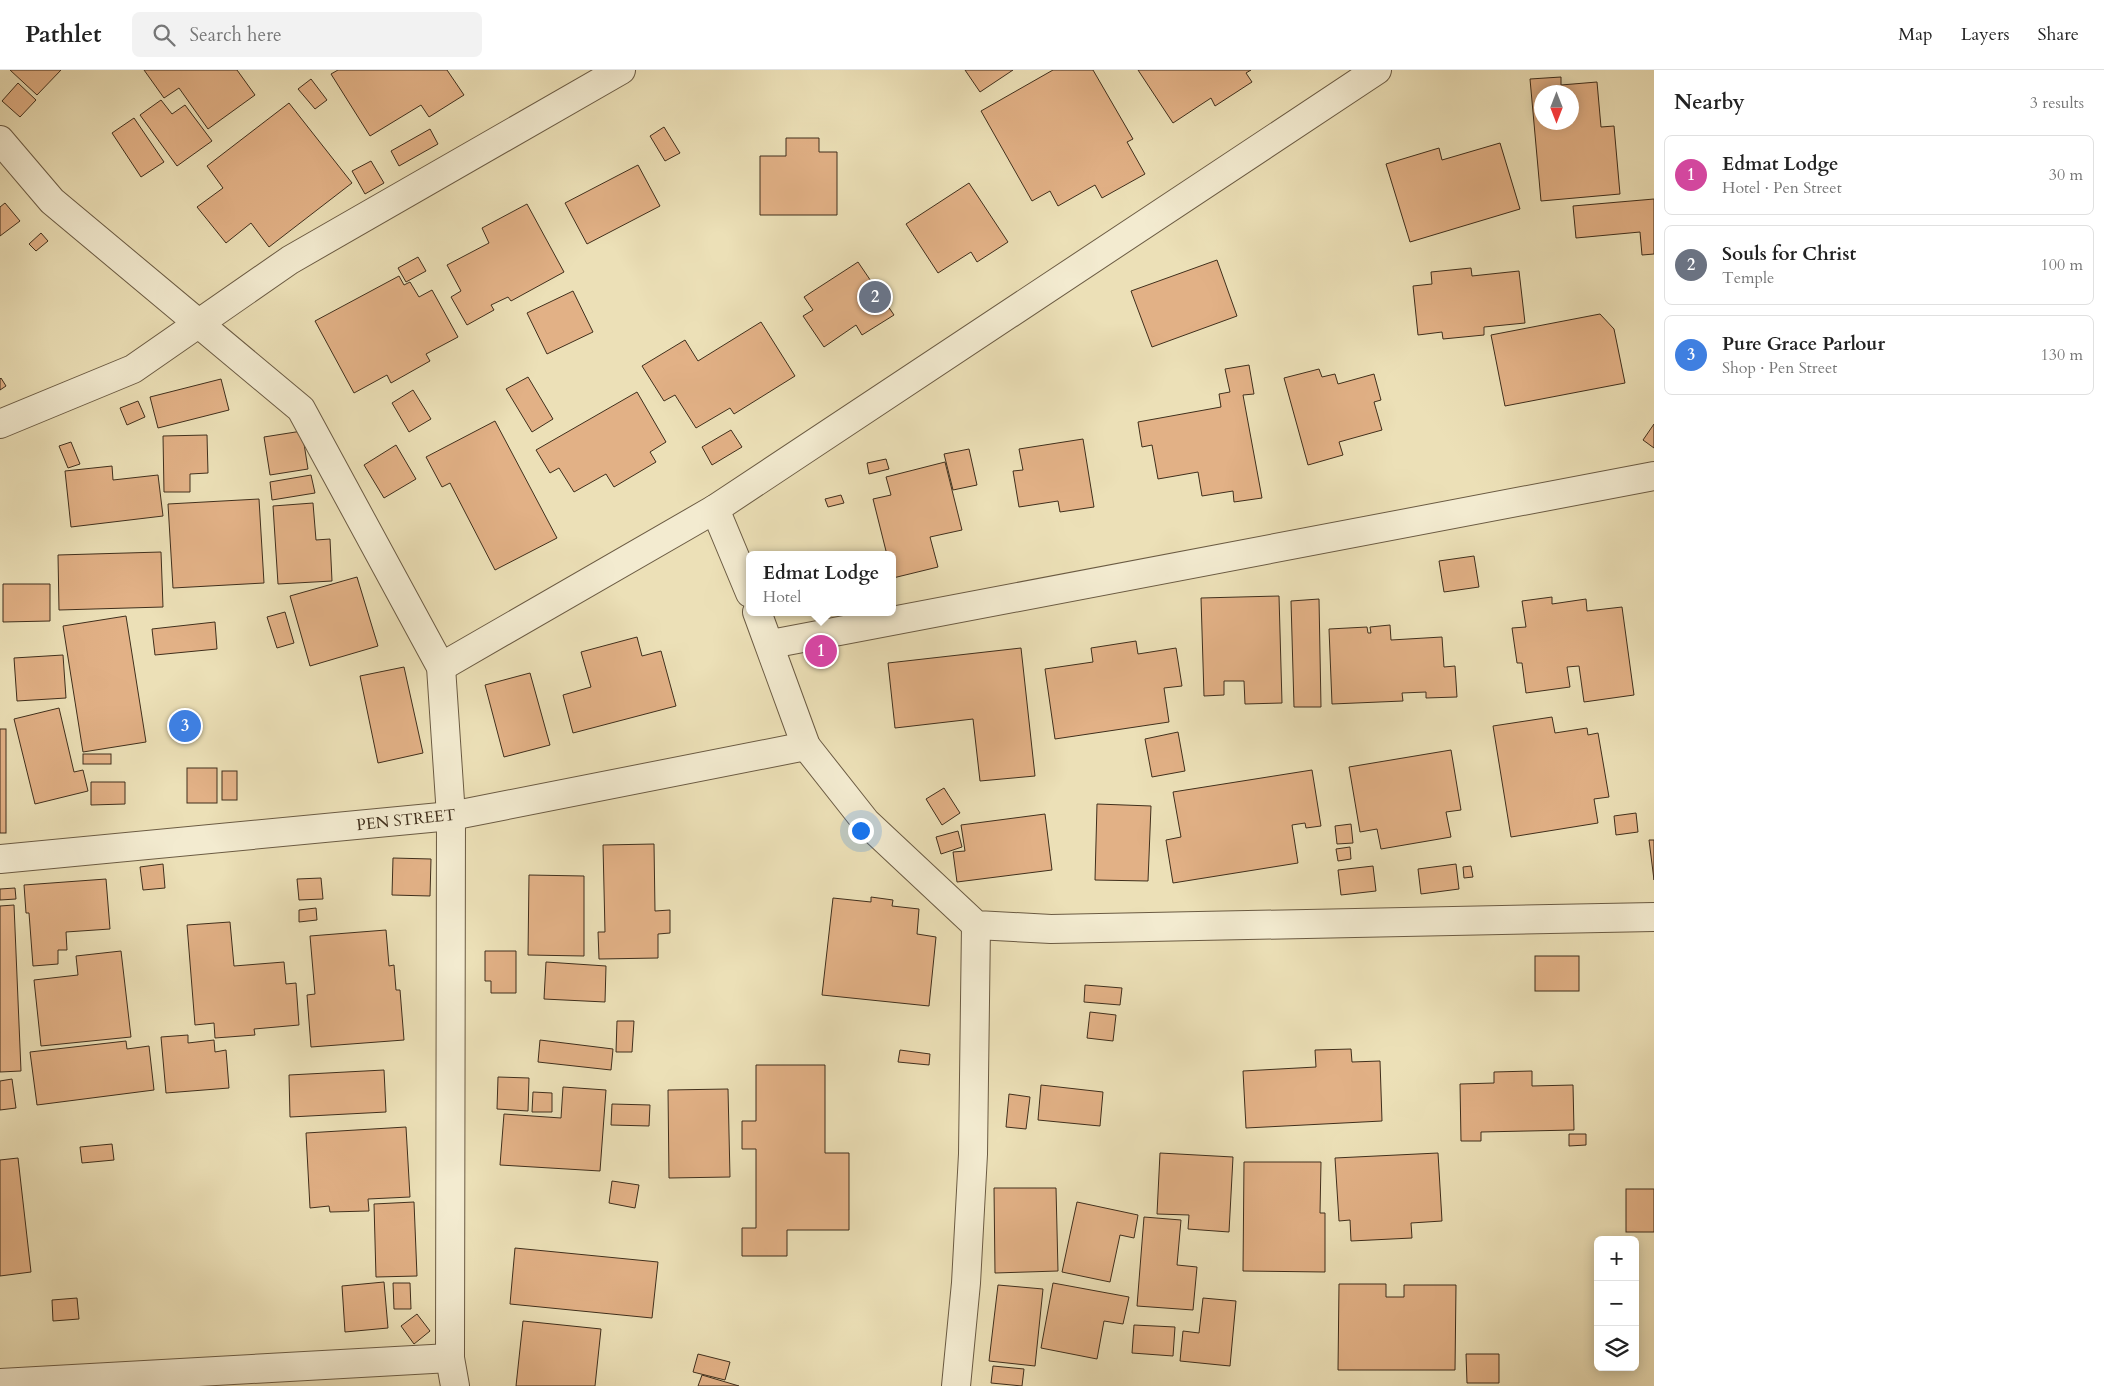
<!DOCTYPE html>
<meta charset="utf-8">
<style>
:root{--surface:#fff;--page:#f2f2f2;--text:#222;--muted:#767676;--line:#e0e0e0;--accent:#8f2418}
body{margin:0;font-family:Cardo,serif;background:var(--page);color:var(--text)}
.controls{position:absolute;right:15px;bottom:15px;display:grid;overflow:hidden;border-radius:8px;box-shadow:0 2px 12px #0003}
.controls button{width:45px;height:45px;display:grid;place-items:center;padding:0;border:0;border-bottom:1px solid var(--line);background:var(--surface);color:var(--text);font:25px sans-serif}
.compass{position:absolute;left:1534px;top:15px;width:45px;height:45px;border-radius:50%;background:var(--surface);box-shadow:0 2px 12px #0003;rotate:180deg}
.you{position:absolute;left:860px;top:760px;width:18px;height:18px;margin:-12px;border:4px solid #fff;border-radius:50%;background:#1a73e8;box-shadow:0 0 0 8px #1a73e833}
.badge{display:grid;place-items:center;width:32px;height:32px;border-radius:50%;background:var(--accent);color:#fff;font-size:16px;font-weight:700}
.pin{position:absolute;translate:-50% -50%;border:2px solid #fff;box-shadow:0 1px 5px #0006}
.popup{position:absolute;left:746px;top:481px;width:150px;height:65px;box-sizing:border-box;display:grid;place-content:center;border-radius:8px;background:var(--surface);filter:drop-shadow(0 1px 4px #0005);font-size:16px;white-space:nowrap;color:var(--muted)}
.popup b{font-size:19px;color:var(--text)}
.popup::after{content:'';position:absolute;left:50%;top:100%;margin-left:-10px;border:10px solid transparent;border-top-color:var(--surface)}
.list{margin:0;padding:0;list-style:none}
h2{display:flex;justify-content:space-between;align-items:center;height:65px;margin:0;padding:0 20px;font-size:21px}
h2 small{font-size:16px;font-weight:400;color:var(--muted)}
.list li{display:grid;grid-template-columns:32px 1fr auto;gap:15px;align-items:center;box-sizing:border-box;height:80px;margin:0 10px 10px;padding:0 10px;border:1px solid var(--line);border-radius:8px}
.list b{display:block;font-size:19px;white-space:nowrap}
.list p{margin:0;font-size:16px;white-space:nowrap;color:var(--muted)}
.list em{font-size:16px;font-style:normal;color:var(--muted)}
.icon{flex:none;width:28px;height:28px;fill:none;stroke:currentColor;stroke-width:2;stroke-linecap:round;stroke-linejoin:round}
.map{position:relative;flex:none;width:1654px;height:1316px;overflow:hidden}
header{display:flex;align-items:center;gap:30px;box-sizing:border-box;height:70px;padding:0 25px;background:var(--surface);border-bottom:1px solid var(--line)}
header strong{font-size:24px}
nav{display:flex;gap:28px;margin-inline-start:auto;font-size:18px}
.search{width:350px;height:45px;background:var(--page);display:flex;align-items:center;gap:12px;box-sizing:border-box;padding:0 18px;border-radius:8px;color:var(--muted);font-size:19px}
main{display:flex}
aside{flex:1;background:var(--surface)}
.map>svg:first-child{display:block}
.building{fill:#e2b186;stroke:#402f1c;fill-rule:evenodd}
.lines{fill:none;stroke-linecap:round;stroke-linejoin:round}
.street-casing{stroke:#6b5b43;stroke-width:30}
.street{stroke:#f3ebd0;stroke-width:28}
.labels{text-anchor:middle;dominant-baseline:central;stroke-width:4;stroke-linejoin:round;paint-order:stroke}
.street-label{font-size:16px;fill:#402f1c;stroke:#f3ebd0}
</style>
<header>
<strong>Pathlet</strong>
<div class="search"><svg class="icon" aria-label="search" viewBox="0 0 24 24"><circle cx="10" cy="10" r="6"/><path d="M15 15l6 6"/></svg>Search here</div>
<nav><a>Map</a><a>Layers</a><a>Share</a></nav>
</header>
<main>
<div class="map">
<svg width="1654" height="1316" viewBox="0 0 1654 1316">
<rect width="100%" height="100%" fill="#ece0b7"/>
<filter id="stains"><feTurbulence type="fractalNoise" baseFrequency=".004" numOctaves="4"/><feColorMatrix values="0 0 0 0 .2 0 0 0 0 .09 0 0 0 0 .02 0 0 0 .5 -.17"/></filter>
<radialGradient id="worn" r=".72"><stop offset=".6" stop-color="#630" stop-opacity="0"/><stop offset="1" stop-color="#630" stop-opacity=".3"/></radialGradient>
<g class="building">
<path d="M 10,0 L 61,0 L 37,25 Z"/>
<path d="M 144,0 L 237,0 L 255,25 L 208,59 L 179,18 L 164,28 Z"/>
<path d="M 338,0 L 447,0 L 464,25 L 429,47 L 421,35 L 370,66 L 331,4 Z"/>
<path d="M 965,0 L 1013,0 L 980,22 Z"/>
<path d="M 1053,0 L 1093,0 L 1133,69 L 1127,72 L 1145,104 L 1102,128 L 1095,115 L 1058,136 L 1050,121 L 1032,131 L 981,41 Z"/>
<path d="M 1138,0 L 1251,0 L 1246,3 L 1252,12 L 1215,36 L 1211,28 L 1173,53 Z"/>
<path d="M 1561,7 L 1561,15 L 1597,12 L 1601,57 L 1614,56 L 1620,124 L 1541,131 L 1530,9 ZM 1542,22 L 1572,22 L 1572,52 L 1542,52 Z"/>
<path d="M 311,9 L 327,30 L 315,39 L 298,19 Z"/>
<path d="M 18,13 L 36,30 L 20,47 L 2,31 Z"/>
<path d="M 161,30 L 172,44 L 185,35 L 212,71 L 177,96 L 140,45 Z"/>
<path d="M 289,33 L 352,113 L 269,177 L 251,153 L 226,173 L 197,137 L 223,118 L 207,96 Z"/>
<path d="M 134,48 L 164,92 L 141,107 L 112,63 Z"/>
<path d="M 664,57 L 680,83 L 665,91 L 650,66 Z"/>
<path d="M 430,59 L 438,74 L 399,96 L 391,81 Z"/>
<path d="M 786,68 L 819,68 L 819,82 L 837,82 L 837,145 L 760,145 L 760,86 L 786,86 Z"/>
<path d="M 1500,73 L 1520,139 L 1410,172 L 1386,94 L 1439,78 L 1442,90 Z"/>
<path d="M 371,91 L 384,113 L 365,124 L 352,101 Z"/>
<path d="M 638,95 L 660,136 L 587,174 L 565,133 Z"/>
<path d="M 969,113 L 1008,172 L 977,192 L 971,182 L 938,203 L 906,154 Z"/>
<path d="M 1654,129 L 1654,184 L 1642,185 L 1640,162 L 1576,168 L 1573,136 Z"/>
<path d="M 5,133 L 20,151 L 0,166 L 0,137 Z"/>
<path d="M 527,134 L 564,202 L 511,231 L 508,227 L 491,235 L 494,240 L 467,255 L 451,227 L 461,221 L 447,195 L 489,173 L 482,158 Z"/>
<path d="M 41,163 L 48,171 L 36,181 L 29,174 Z"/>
<path d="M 418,187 L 426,201 L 406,212 L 398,198 Z"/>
<path d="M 1217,190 L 1237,246 L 1152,277 L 1131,221 Z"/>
<path d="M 858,192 L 894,245 L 862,265 L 856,255 L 824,277 L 803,246 L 813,240 L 804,227 Z"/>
<path d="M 1471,198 L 1472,206 L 1519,201 L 1525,253 L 1484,257 L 1484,265 L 1443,269 L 1442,262 L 1418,265 L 1413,216 L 1432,214 L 1431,202 Z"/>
<path d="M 399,206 L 404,215 L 410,212 L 419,227 L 432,220 L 458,267 L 426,284 L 430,291 L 391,313 L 387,305 L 354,323 L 315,251 Z"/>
<path d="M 573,221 L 593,262 L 547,284 L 527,243 Z"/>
<path d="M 1600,244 L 1614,259 L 1625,313 L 1505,336 L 1491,265 Z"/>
<path d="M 761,252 L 795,306 L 734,344 L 730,338 L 696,358 L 675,325 L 664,331 L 642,296 L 685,270 L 698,291 Z"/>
<path d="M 1249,295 L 1254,324 L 1243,325 L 1262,428 L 1234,432 L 1233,421 L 1202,426 L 1198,402 L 1158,409 L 1152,375 L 1142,377 L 1138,352 L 1221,337 L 1219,324 L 1230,322 L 1225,299 Z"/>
<path d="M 1319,299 L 1322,307 L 1335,304 L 1338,314 L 1374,304 L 1381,330 L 1374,332 L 1382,360 L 1339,372 L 1343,385 L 1308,395 L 1284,308 Z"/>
<path d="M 528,307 L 553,349 L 532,362 L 506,319 Z"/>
<path d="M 1,308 L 6,316 L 0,320 L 0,309 Z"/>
<path d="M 221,309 L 229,340 L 158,358 L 150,327 Z"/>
<path d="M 413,320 L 431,349 L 409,362 L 392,333 Z"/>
<path d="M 637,322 L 666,372 L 650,382 L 656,392 L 614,417 L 606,404 L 574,422 L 559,398 L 550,403 L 536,380 Z"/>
<path d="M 138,331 L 145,347 L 127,355 L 120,338 Z"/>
<path d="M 495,351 L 557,468 L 495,500 L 450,413 L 442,417 L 426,387 Z"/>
<path d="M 1654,354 L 1654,378 L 1643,370 Z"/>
<path d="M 731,360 L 742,377 L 712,395 L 702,377 Z"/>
<path d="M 302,361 L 308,399 L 270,405 L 264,367 Z"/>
<path d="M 207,365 L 208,403 L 190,404 L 190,422 L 164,422 L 163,366 Z"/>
<path d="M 1083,369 L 1094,437 L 1060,442 L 1058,431 L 1019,437 L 1013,401 L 1023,400 L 1019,379 Z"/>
<path d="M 71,372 L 80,394 L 68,398 L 59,376 Z"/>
<path d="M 396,375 L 416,409 L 384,428 L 364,395 Z"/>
<path d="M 969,379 L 977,415 L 953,420 L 944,384 Z"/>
<path d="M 886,389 L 889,399 L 869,404 L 867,393 Z"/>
<path d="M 945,392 L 962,460 L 930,467 L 938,497 L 893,508 L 892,485 L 887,485 L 873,429 L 891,425 L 886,407 Z"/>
<path d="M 112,396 L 113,410 L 158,405 L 163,446 L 71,457 L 65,401 Z"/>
<path d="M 311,405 L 315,423 L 272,430 L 270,412 Z"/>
<path d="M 841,425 L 844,433 L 828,437 L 825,429 Z"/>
<path d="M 259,429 L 264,513 L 173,518 L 168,434 Z"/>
<path d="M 313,433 L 316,470 L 330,469 L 332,511 L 278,514 L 273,436 Z"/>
<path d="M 161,482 L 163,537 L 59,540 L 58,485 Z"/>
<path d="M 1474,486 L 1479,517 L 1444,522 L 1439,491 Z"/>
<path d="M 357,507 L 378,576 L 310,596 L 290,526 Z"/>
<path d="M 3,514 L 50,514 L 50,551 L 3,552 Z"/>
<path d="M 1279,526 L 1282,633 L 1245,634 L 1244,611 L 1224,611 L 1224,625 L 1204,626 L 1201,528 Z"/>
<path d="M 1552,527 L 1552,534 L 1586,529 L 1587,541 L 1622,537 L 1634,625 L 1584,632 L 1579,596 L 1567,597 L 1570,617 L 1526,623 L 1522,593 L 1517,593 L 1512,558 L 1526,557 L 1522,531 Z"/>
<path d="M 1319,529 L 1321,637 L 1294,637 L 1291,531 Z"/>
<path d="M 285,542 L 294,573 L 277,578 L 267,547 Z"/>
<path d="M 126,546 L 146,672 L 83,682 L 63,556 Z"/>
<path d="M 215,552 L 217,579 L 155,585 L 152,559 Z"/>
<path d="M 1390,555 L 1391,570 L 1442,567 L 1444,597 L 1455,596 L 1457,627 L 1426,628 L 1426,622 L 1402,623 L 1403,631 L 1332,634 L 1329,559 L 1367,557 L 1368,563 L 1371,563 L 1370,557 Z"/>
<path d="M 637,567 L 642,586 L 661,581 L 676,636 L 573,663 L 563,625 L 591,617 L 581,582 Z"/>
<path d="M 1136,571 L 1138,584 L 1176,578 L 1182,616 L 1164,618 L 1169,652 L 1055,669 L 1045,599 L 1093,592 L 1091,578 Z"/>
<path d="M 1021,578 L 1035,706 L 980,711 L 973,649 L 895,658 L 888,593 Z"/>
<path d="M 63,585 L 66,628 L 17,631 L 14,588 Z"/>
<path d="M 404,597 L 423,683 L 378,693 L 360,606 Z"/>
<path d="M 530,603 L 550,675 L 504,687 L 485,615 Z"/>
<path d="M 59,638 L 74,702 L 83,700 L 88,721 L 35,734 L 14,649 Z"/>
<path d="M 1552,647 L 1555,663 L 1587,658 L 1588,665 L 1598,663 L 1609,727 L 1594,729 L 1598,753 L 1511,767 L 1493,656 Z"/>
<rect x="0" y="659" width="6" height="104"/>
<path d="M 1178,662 L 1185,701 L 1152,707 L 1145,669 Z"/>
<path d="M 1451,680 L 1461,740 L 1446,742 L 1451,767 L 1381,779 L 1377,759 L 1360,762 L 1349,697 Z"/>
<rect x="83" y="684" width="28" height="10"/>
<rect x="187" y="698" width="30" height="35"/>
<path d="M 1312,700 L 1321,756 L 1306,758 L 1305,753 L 1292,755 L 1298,793 L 1173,813 L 1166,770 L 1181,767 L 1173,722 Z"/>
<rect x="222" y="701" width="15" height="29"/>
<path d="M 91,712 L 125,712 L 125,734 L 91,735 Z"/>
<path d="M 944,718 L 960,743 L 942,755 L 926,729 Z"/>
<path d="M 1097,734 L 1151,736 L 1148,811 L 1095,810 Z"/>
<path d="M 1636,743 L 1638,762 L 1616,765 L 1614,746 Z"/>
<path d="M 1045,744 L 1052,800 L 957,812 L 953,782 L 965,781 L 961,755 Z"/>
<path d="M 1351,754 L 1353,773 L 1337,774 L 1335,756 Z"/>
<path d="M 958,761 L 962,777 L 941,784 L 936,767 Z"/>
<path d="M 1649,770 L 1654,770 L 1654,810 Z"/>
<path d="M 654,774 L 655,841 L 670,840 L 670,863 L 658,864 L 658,888 L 599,889 L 598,862 L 605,862 L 603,775 Z"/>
<path d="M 1350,777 L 1351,789 L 1338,791 L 1336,779 Z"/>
<path d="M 393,788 L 431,789 L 430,826 L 392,825 Z"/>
<path d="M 163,794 L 165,818 L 143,820 L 140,797 Z"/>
<path d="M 1456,794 L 1459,819 L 1421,824 L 1418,799 Z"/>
<path d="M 1373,796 L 1376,821 L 1341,825 L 1338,800 Z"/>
<path d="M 1471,796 L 1473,807 L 1464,808 L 1463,797 Z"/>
<path d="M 529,805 L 584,806 L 584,886 L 528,885 Z"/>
<path d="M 321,808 L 323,829 L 299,830 L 297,809 Z"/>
<path d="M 106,809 L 110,859 L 66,862 L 67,880 L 58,880 L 58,894 L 33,896 L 29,843 L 26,843 L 24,815 Z"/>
<path d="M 15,818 L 16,829 L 0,830 L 0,819 Z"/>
<path d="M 871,827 L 893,830 L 892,836 L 919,839 L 917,864 L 936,867 L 929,936 L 822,925 L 833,828 L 871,832 Z"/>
<path d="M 14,835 L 21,1001 L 0,1002 L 0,836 Z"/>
<path d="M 316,838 L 317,850 L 299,852 L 299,840 Z"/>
<path d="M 230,852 L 234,896 L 284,892 L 286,914 L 296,913 L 299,955 L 254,959 L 255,965 L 215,968 L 214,953 L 195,955 L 187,855 Z"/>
<path d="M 386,860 L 389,896 L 394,895 L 396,920 L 400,920 L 404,970 L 311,977 L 307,925 L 315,924 L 310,866 Z"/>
<path d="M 121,881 L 131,967 L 41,976 L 34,910 L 78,905 L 76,886 Z"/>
<path d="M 485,881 L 516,881 L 516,923 L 491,923 L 491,911 L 485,911 Z"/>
<rect x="1535" y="886" width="44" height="35"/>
<path d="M 546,892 L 606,896 L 605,932 L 544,929 Z"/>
<path d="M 1085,915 L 1122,918 L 1120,935 L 1084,932 Z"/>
<path d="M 1090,942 L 1116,945 L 1113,971 L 1087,968 Z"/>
<path d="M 617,951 L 634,951 L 632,982 L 616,982 Z"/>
<path d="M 188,965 L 188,973 L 214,970 L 215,982 L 226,980 L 229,1018 L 166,1023 L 161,967 Z"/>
<path d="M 540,970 L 613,979 L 611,1000 L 538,992 Z"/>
<path d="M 126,971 L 127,979 L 149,976 L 154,1020 L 37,1035 L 30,982 Z"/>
<path d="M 1351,979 L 1352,992 L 1380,991 L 1382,1051 L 1246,1058 L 1243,1001 L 1316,997 L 1315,980 Z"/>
<path d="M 900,980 L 930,984 L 929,995 L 898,992 Z"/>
<path d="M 756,995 L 825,995 L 825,1083 L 849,1083 L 849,1160 L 787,1160 L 787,1186 L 742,1186 L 742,1158 L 756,1158 L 756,1079 L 742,1079 L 742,1051 L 756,1051 Z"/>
<path d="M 384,1000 L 386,1042 L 290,1047 L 289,1005 Z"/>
<path d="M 1532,1001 L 1532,1016 L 1573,1015 L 1574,1060 L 1481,1062 L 1481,1071 L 1461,1071 L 1460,1014 L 1494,1013 L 1494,1002 Z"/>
<path d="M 498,1007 L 529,1008 L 528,1041 L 497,1039 Z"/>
<path d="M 12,1009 L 16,1038 L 0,1040 L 0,1011 Z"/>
<path d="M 1041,1015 L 1103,1022 L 1100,1056 L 1038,1050 Z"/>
<path d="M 563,1017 L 606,1020 L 600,1101 L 500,1095 L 504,1044 L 561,1048 Z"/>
<path d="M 728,1019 L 730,1107 L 669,1108 L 668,1020 Z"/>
<path d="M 533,1022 L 552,1023 L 552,1042 L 532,1042 Z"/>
<path d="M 1009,1024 L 1030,1027 L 1026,1059 L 1006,1057 Z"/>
<path d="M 612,1034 L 650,1035 L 649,1056 L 611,1055 Z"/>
<path d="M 406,1057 L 410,1127 L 368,1129 L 369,1141 L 330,1142 L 329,1136 L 310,1138 L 306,1063 Z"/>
<path d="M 1569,1064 L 1586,1064 L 1586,1075 L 1569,1076 Z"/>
<path d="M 112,1074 L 114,1090 L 82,1093 L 80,1077 Z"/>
<path d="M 1160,1083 L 1233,1087 L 1229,1162 L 1188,1159 L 1189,1145 L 1157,1144 Z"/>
<path d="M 1438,1083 L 1442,1151 L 1411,1153 L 1412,1168 L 1351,1171 L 1350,1150 L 1339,1151 L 1335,1088 Z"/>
<path d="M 18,1088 L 31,1202 L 0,1206 L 0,1090 Z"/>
<path d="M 1244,1092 L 1321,1092 L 1320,1143 L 1325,1143 L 1325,1202 L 1243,1201 Z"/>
<path d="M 612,1111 L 639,1115 L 635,1138 L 609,1133 Z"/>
<path d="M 994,1118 L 1056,1118 L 1058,1201 L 995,1203 Z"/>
<rect x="1626" y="1119" width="28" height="43"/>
<path d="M 414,1132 L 417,1206 L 376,1207 L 374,1134 Z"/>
<path d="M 1077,1132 L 1138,1145 L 1134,1168 L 1120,1165 L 1110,1212 L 1062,1202 Z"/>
<path d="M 1144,1147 L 1181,1150 L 1177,1195 L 1197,1197 L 1193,1240 L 1137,1236 Z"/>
<path d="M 515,1178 L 658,1192 L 652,1248 L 510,1234 Z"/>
<path d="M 384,1212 L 388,1258 L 345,1262 L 342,1216 Z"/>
<path d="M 393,1213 L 410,1213 L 411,1239 L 394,1239 Z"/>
<path d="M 1053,1213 L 1129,1227 L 1123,1254 L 1104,1251 L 1097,1289 L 1041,1278 Z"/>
<path d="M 1339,1214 L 1386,1214 L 1386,1227 L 1404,1227 L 1404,1215 L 1456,1215 L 1455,1300 L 1338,1300 Z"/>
<path d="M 998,1215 L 1043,1219 L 1035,1296 L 989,1291 Z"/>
<path d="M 77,1228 L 79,1249 L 53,1251 L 52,1230 Z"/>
<path d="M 1203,1228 L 1236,1231 L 1230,1296 L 1180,1291 L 1183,1261 L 1199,1263 Z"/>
<path d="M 417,1244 L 430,1261 L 414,1274 L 401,1256 Z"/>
<path d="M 523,1251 L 601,1259 L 595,1316 L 516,1316 Z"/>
<path d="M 1134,1255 L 1175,1257 L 1173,1286 L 1132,1283 Z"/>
<path d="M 698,1284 L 730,1292 L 725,1310 L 693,1302 Z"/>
<path d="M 1466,1284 L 1499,1284 L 1499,1313 L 1467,1313 Z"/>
<path d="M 993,1296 L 1024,1299 L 1022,1316 L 991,1313 Z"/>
<path d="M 702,1305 L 739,1316 L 698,1316 Z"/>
</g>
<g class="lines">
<g class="street-casing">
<g id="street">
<path d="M 0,70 L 52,131 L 301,339 L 441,597 L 451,746 L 450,1288 L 455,1316"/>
<path d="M 0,354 L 133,299 L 290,190 L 621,0"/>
<path d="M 715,439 L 750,523"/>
<path d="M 757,542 L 806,676 L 866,752 L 976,855 L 1051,859 L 1654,847"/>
<path d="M 771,574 L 1654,406"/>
<path d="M 441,597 L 715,439 L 1377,0"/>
<path d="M 0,789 L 451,746 L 806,676"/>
<path d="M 0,1313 L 450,1288"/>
<path d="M 956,1316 L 966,1213 L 973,1084 L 976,855"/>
</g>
</g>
<use href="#street" class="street"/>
</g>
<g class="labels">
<g class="street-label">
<text transform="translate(406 750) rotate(-6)">PEN STREET</text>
</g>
</g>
<rect width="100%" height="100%" filter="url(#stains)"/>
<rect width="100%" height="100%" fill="url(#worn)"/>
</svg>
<div class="controls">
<button>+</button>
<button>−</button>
<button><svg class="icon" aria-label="layers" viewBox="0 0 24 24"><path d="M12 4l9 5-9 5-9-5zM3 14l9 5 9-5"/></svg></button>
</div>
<svg class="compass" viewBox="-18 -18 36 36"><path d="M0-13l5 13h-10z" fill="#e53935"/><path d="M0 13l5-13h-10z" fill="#767676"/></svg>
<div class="you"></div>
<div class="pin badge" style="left:821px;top:581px;background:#d1479c">1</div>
<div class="popup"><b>Edmat Lodge</b>Hotel</div>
<div class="pin badge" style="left:875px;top:227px;background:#6b7280">2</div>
<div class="pin badge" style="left:185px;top:656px;background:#3f7fe0">3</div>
</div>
<aside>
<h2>Nearby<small>3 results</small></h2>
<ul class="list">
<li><span class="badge" style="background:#d1479c">1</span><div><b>Edmat Lodge</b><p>Hotel · Pen Street</p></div><em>30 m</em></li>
<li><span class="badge" style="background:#6b7280">2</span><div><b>Souls for Christ</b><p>Temple</p></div><em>100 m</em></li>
<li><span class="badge" style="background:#3f7fe0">3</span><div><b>Pure Grace Parlour</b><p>Shop · Pen Street</p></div><em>130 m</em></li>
</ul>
</aside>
</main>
